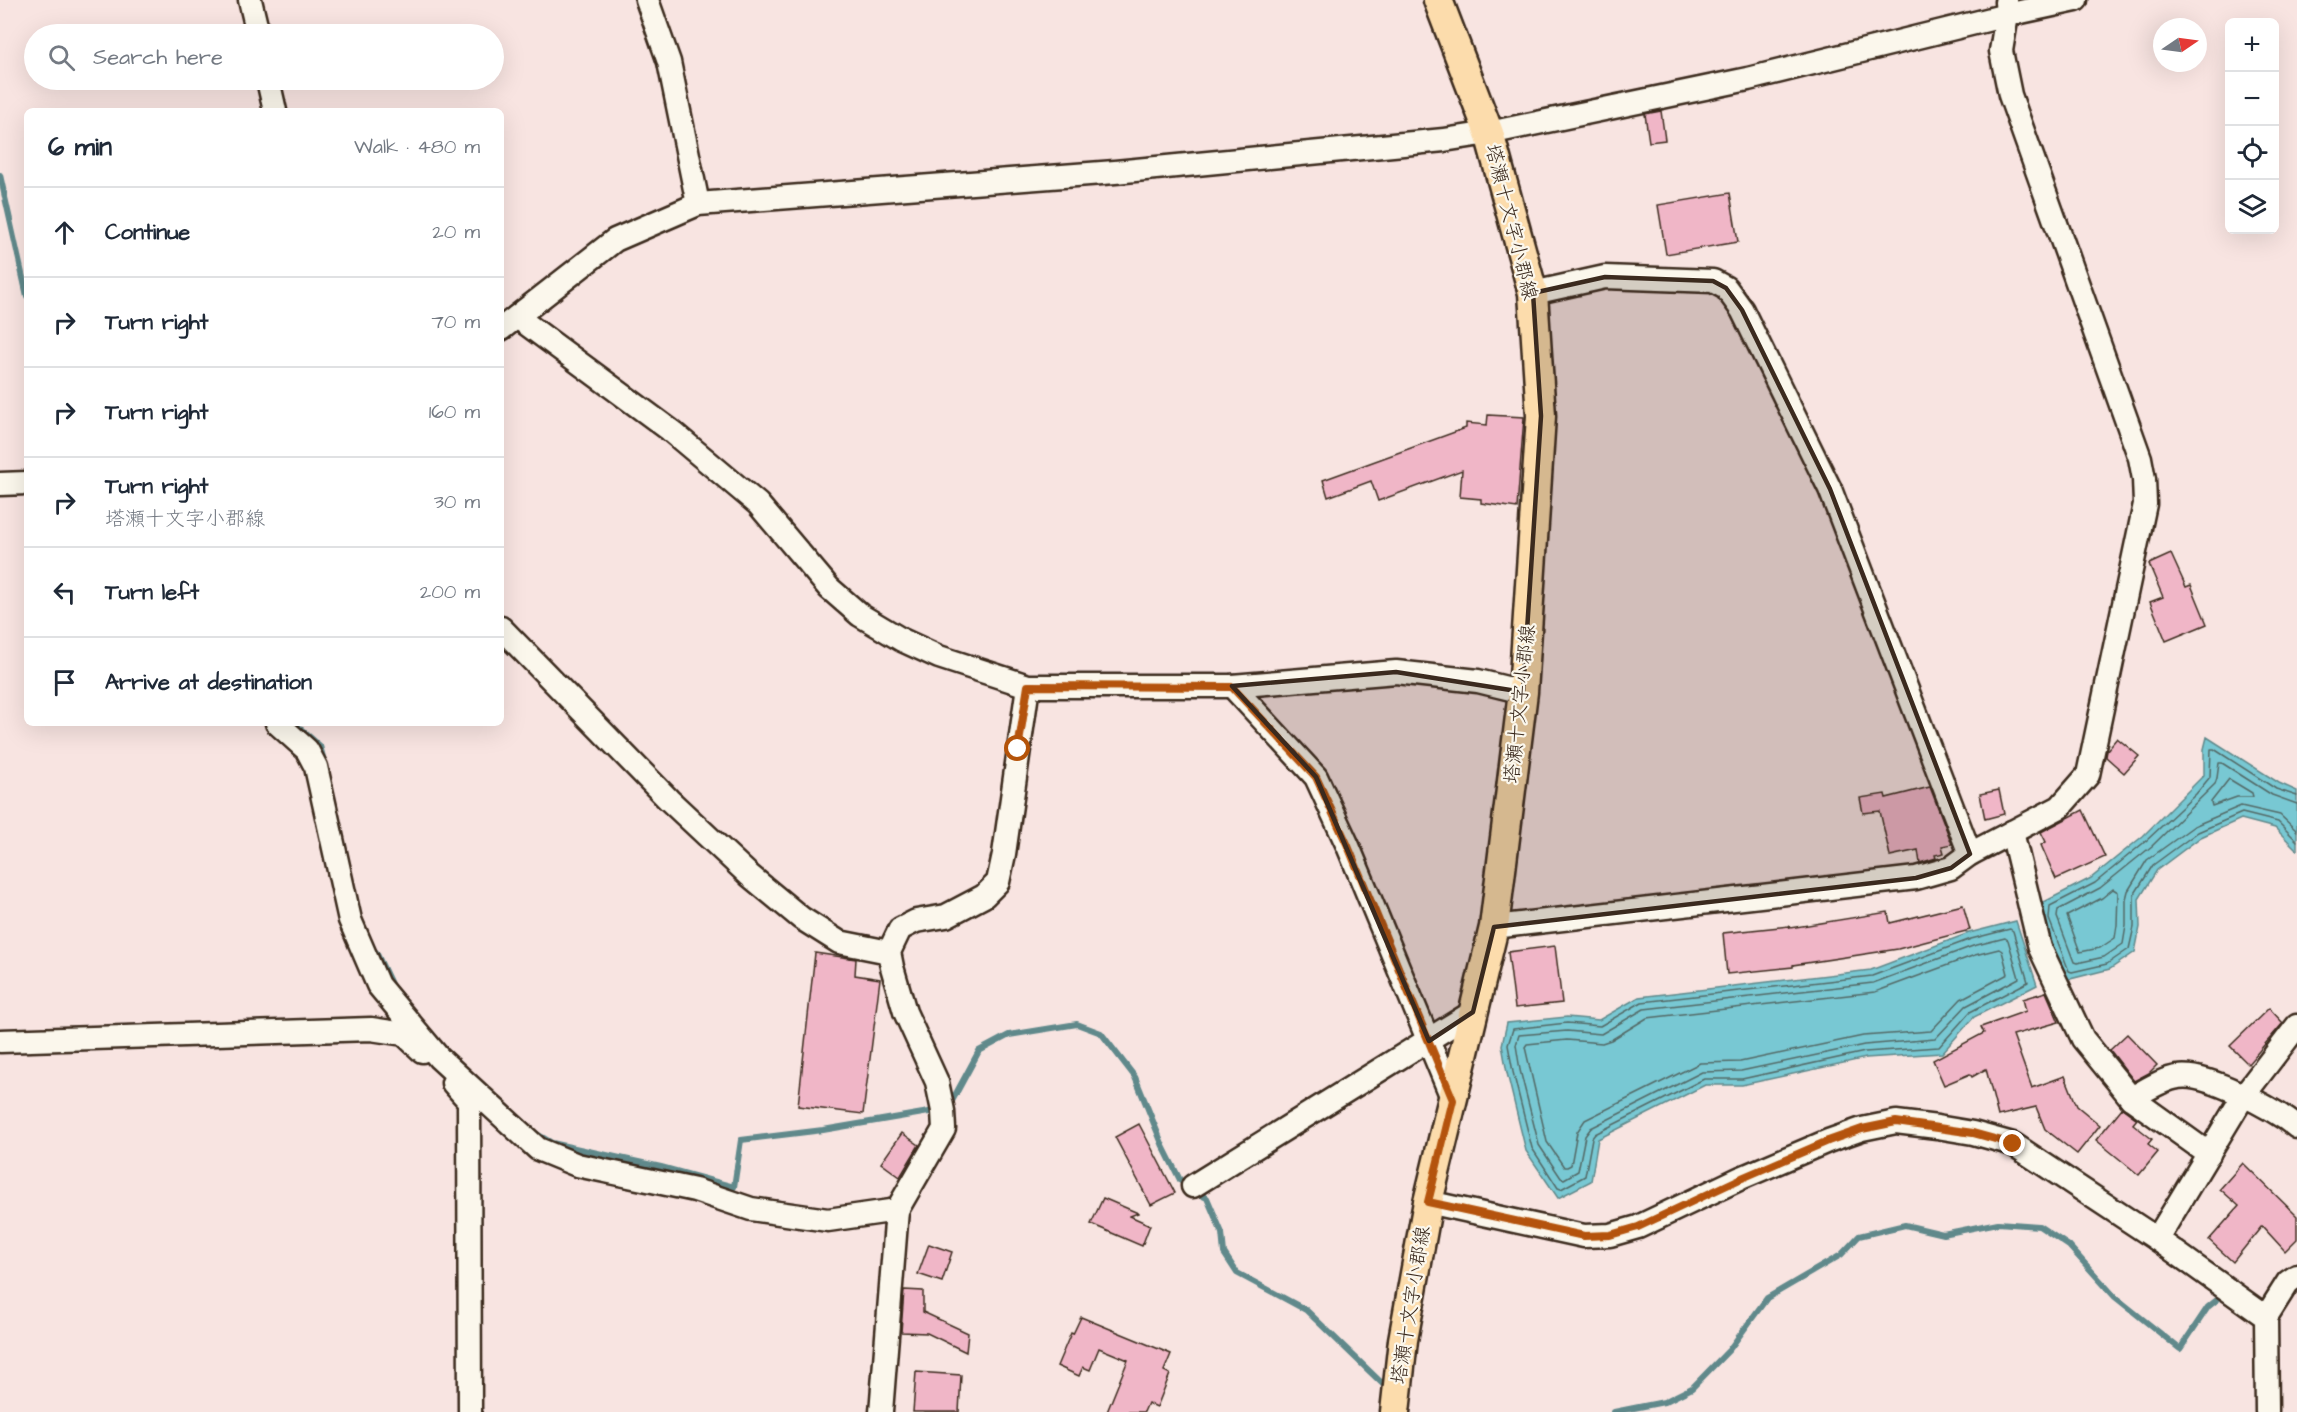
<!DOCTYPE html>
<meta charset="utf-8">
<style>
:root{--surface:#fff;--page:#f6f6f7;--text:#1f2937;--muted:#747a83;--line:#e0e1e3}
body{margin:0;font-family:"Architects Daughter","Klee One",sans-serif;background:var(--page);color:var(--text)}
.controls{position:absolute;right:18px;top:18px;display:grid;overflow:hidden;border-radius:9px;box-shadow:0 6px 24px #0002}
.controls button{width:54px;height:54px;display:grid;place-items:center;padding:0;border:0;border-bottom:2px solid var(--line);background:var(--surface);color:var(--text);font:30px sans-serif}
.compass{position:absolute;left:2153px;top:18px;width:54px;height:54px;border-radius:50%;background:var(--surface);box-shadow:0 6px 24px #0002;rotate:77deg}
.stop{position:absolute;width:18px;height:18px;margin:-14px;border:4px solid #b45309;border-radius:50%;background:#fff}
.stop.end{background:#b45309;border-color:#fff;box-shadow:0 2px 6px #0008}
.list{margin:0;padding:0;list-style:none}
h2{display:flex;justify-content:space-between;align-items:center;height:78px;margin:0;padding:0 24px;font-size:26px}
h2 small{font-size:20px;font-weight:400;color:var(--muted)}
.list li{display:grid;grid-template-columns:39px 1fr auto;gap:18px;align-items:center;box-sizing:border-box;height:90px;padding:0 24px;border-top:2px solid var(--line)}
.list b{display:block;font-size:22px;white-space:nowrap}
.list p{margin:0;font-size:20px;white-space:nowrap;color:var(--muted)}
.list em{font-size:20px;font-style:normal;color:var(--muted)}
.icon{flex:none;width:33px;height:33px;fill:none;stroke:currentColor;stroke-width:2;stroke-linecap:round;stroke-linejoin:round}
.map{position:relative;flex:none;width:2297px;height:1412px;overflow:hidden}
.search{position:absolute;background:var(--surface);box-shadow:0 6px 24px #0002;left:24px;top:24px;width:480px;height:66px;display:flex;align-items:center;gap:15px;box-sizing:border-box;padding:0 21px;border-radius:33px;color:var(--muted);font-size:22px}
.panel{position:absolute;background:var(--surface);box-shadow:0 6px 24px #0002;left:24px;top:108px;width:480px;height:618px;border-radius:9px}
.map>svg:first-child{display:block}
.water{fill:#78c8d3;stroke:#60898b;stroke-width:1.5}
.lines{fill:none;stroke-linecap:round;stroke-linejoin:round}
.shore{stroke:#536966;stroke-width:1.5}
.stream{stroke:#60898b;stroke-width:6}
.building{fill:#f0b6c7;stroke:#3b2a1e;stroke-width:1.5}
.minor-casing{stroke:#3b2a1e;stroke-width:27}
.major-casing{stroke:#3b2a1e;stroke-width:33}
.minor{stroke:#fbf7ec;stroke-width:22}
.major{stroke:#fcdcac;stroke-width:28}
.route{stroke:#b45309;stroke-width:8}
.marked{fill:#3b2a1e;fill-opacity:0.2;stroke:#3b2a1e;stroke-width:4.5;stroke-linejoin:round}
.labels{text-anchor:middle;dominant-baseline:central;stroke-width:4.5;stroke-linejoin:round;paint-order:stroke}
.street-label{font-size:20px;fill:#3b2a1e;stroke:#fbf7ec}
</style>
<div class="map">
<svg width="2297" height="1412" viewBox="0 0 2297 1412">
<rect width="100%" height="100%" fill="#f8e4e1"/>
<filter id="ink" filterUnits="userSpaceOnUse"><feTurbulence type="fractalNoise" baseFrequency=".0167" numOctaves="2"/><feDisplacementMap in="SourceGraphic" scale="12" xChannelSelector="R" yChannelSelector="G"/><feConvolveMatrix kernelMatrix="1 2 1 2 8 2 1 2 1" color-interpolation-filters="sRGB"/></filter>
<g filter="url(#ink)">
<g class="water">
<path d="M 2207,737 L 2279,783 L 2297,791 L 2297,850 L 2275,828 L 2241,819 L 2201,837 L 2157,870 L 2139,899 L 2140,927 L 2135,952 L 2110,969 L 2066,980 L 2043,919 L 2044,902 L 2091,878 L 2143,836 L 2204,775 L 2204,749 Z"/>
<path d="M 2016,921 L 2037,985 L 1974,1017 L 1942,1053 L 1866,1058 L 1742,1085 L 1705,1085 L 1598,1139 L 1591,1181 L 1558,1198 L 1526,1151 L 1507,1073 L 1502,1045 L 1507,1023 L 1567,1017 L 1599,1020 L 1639,997 L 1871,970 L 1969,933 Z"/>
</g>
<g class="lines">
<g class="shore">
<path d="M 2229,779 L 2252,793 L 2253,797 L 2237,797 L 2212,806 L 2211,802 Z"/>
<path d="M 2297,796 L 2276,789 L 2214,749 L 2211,749 L 2210,777 L 2196,794 L 2147,840 L 2095,883 L 2050,906 L 2049,919 L 2069,971 L 2072,972 L 2107,964 L 2129,949 L 2134,927 L 2134,895 L 2153,865 L 2198,832 L 2242,813 L 2278,822 L 2297,841"/>
<path d="M 2297,804 L 2272,795 L 2222,763 L 2219,763 L 2217,778 L 2215,784 L 2152,846 L 2100,888 L 2058,910 L 2057,917 L 2074,962 L 2077,963 L 2104,957 L 2123,944 L 2126,926 L 2126,899 L 2128,891 L 2147,860 L 2194,826 L 2241,806 L 2280,815 L 2297,831"/>
<path d="M 2113,889 L 2118,892 L 2117,925 L 2115,938 L 2100,948 L 2080,952 L 2067,916 L 2102,898 Z"/>
<path d="M 2010,929 L 2013,931 L 2028,982 L 1970,1012 L 1939,1047 L 1865,1052 L 1742,1079 L 1704,1079 L 1595,1134 L 1592,1138 L 1585,1176 L 1561,1189 L 1558,1188 L 1532,1148 L 1513,1072 L 1508,1045 L 1513,1029 L 1567,1023 L 1600,1026 L 1642,1002 L 1872,976 L 1971,939 Z"/>
<path d="M 2005,938 L 2008,940 L 2019,978 L 1966,1006 L 1935,1039 L 1864,1045 L 1741,1071 L 1702,1072 L 1591,1128 L 1585,1136 L 1578,1171 L 1564,1179 L 1561,1178 L 1539,1145 L 1520,1070 L 1516,1045 L 1519,1035 L 1567,1031 L 1601,1034 L 1644,1009 L 1873,983 L 1973,946 Z"/>
<path d="M 1999,949 L 2002,951 L 2008,974 L 1961,999 L 1931,1031 L 1863,1036 L 1740,1062 L 1700,1063 L 1585,1120 L 1577,1132 L 1571,1165 L 1567,1167 L 1564,1167 L 1547,1142 L 1525,1047 L 1527,1044 L 1567,1040 L 1602,1043 L 1611,1040 L 1647,1018 L 1875,992 L 1975,955 Z"/>
</g>
<g class="stream">
<path d="M 0,175 L 27,296"/>
<path d="M 294,723 L 320,746 L 324,761"/>
<path d="M 376,952 L 392,986"/>
<path d="M 947,1104 L 952,1101 L 979,1051 L 1009,1035 L 1077,1024 L 1101,1033 L 1135,1077 L 1163,1146 L 1180,1180 L 1192,1191 L 1207,1198 L 1222,1233 L 1224,1253 L 1237,1273 L 1306,1310 L 1389,1390"/>
<path d="M 537,1134 L 552,1143 L 661,1167 L 734,1187 L 741,1140 L 823,1130 L 929,1112 L 937,1108"/>
<path d="M 1614,1412 L 1664,1402 L 1692,1388 L 1729,1350 L 1767,1298 L 1841,1255 L 1859,1236 L 1905,1225 L 1943,1234 L 1998,1223 L 2039,1226 L 2069,1246 L 2115,1297 L 2180,1349 L 2208,1307 L 2218,1299"/>
</g>
</g>
<g class="building">
<path d="M 1661,111 L 1665,140 L 1649,142 L 1645,114 Z"/>
<path d="M 1730,193 L 1738,242 L 1666,254 L 1658,205 Z"/>
<path d="M 1488,415 L 1524,417 L 1517,508 L 1481,503 L 1481,499 L 1460,497 L 1462,470 L 1378,501 L 1371,481 L 1328,497 L 1323,480 L 1466,428 L 1466,423 L 1487,425 Z"/>
<path d="M 2171,554 L 2186,587 L 2191,585 L 2207,624 L 2166,641 L 2150,602 L 2163,597 L 2149,564 Z"/>
<path d="M 2117,738 L 2139,756 L 2124,773 L 2106,757 L 2107,750 Z"/>
<path d="M 1930,787 L 1952,844 L 1942,846 L 1944,853 L 1935,855 L 1936,858 L 1920,863 L 1918,850 L 1890,856 L 1880,811 L 1863,813 L 1860,798 L 1885,794 L 1886,798 Z"/>
<path d="M 1999,790 L 2004,814 L 1985,819 L 1980,794 Z"/>
<path d="M 2083,810 L 2105,857 L 2056,879 L 2041,845 L 2046,842 L 2041,832 Z"/>
<path d="M 1963,905 L 1970,930 L 1898,949 L 1793,965 L 1793,967 L 1727,974 L 1723,933 L 1789,926 L 1790,928 L 1888,912 L 1890,923 Z"/>
<path d="M 1555,946 L 1562,1003 L 1515,1008 L 1508,952 Z"/>
<path d="M 815,953 L 856,959 L 855,975 L 880,979 L 863,1114 L 798,1106 Z"/>
<path d="M 2046,992 L 2059,1022 L 2013,1035 L 2032,1088 L 2065,1076 L 2077,1106 L 2100,1125 L 2077,1154 L 2045,1129 L 2036,1107 L 1998,1116 L 1986,1069 L 1972,1077 L 1970,1074 L 1944,1085 L 1933,1060 L 1984,1033 L 1981,1027 L 2026,1011 L 2023,999 Z"/>
<path d="M 2269,1008 L 2283,1023 L 2248,1064 L 2230,1046 Z"/>
<path d="M 2127,1034 L 2157,1065 L 2149,1073 L 2134,1081 L 2110,1050 Z"/>
<path d="M 2122,1108 L 2137,1119 L 2133,1124 L 2152,1139 L 2148,1144 L 2158,1152 L 2139,1175 L 2096,1140 Z"/>
<path d="M 1139,1124 L 1175,1193 L 1151,1205 L 1115,1137 Z"/>
<path d="M 902,1133 L 919,1145 L 900,1177 L 881,1163 Z"/>
<path d="M 2243,1163 L 2297,1216 L 2297,1239 L 2285,1251 L 2262,1226 L 2233,1262 L 2209,1240 L 2239,1206 L 2220,1189 Z"/>
<path d="M 1103,1198 L 1138,1213 L 1130,1216 L 1150,1225 L 1142,1246 L 1091,1224 Z"/>
<path d="M 929,1244 L 952,1252 L 942,1282 L 918,1274 Z"/>
<path d="M 904,1290 L 923,1291 L 923,1312 L 968,1333 L 966,1352 L 927,1333 L 901,1332 Z"/>
<path d="M 1081,1317 L 1171,1354 L 1164,1371 L 1170,1374 L 1157,1407 L 1148,1403 L 1144,1412 L 1107,1412 L 1128,1360 L 1099,1348 L 1090,1370 L 1083,1367 L 1079,1376 L 1057,1366 L 1071,1333 L 1073,1334 Z"/>
<path d="M 916,1372 L 961,1375 L 959,1412 L 913,1412 Z"/>
</g>
<g class="lines">
<g class="minor-casing">
<g id="minor">
<path d="M 250,0 L 258,34"/>
<path d="M 647,0 L 669,62 L 698,204"/>
<path d="M 268,80 L 275,111"/>
<path d="M 1533,293 L 1605,277 L 1713,281 L 1726,288 L 1742,310 L 1830,489 L 1970,854"/>
<path d="M 517,317 L 670,430 L 758,504 L 829,588 L 860,615 L 902,640 L 939,657 L 1028,686 L 1232,686 L 1396,672 L 1478,681 L 1523,692"/>
<path d="M 501,329 L 615,240 L 698,204 L 1115,172 L 1444,140 L 1489,133 L 1748,79 L 2007,15 L 2076,0"/>
<path d="M 0,484 L 27,483"/>
<path d="M 501,628 L 669,800 L 749,875 L 801,918 L 839,942 L 889,952"/>
<path d="M 1232,686 L 1316,777 L 1348,846 L 1453,1100"/>
<path d="M 277,723 L 307,750 L 316,767 L 350,920 L 378,985 L 439,1058 L 538,1149 L 577,1165 L 695,1190 L 751,1209 L 828,1220 L 897,1210"/>
<path d="M 2012,832 L 2040,948 L 2083,1039 L 2131,1098 L 2209,1154"/>
<path d="M 1494,927 L 1916,878 L 1951,868 L 1970,854 L 2060,807 L 2088,775 L 2145,504 L 2144,479 L 2140,458 L 2010,95 L 2001,51 L 2007,15 L 2006,2"/>
<path d="M 0,1041 L 371,1029 L 404,1034 L 422,1051"/>
<path d="M 453,1083 L 469,1101 L 470,1412"/>
<path d="M 2131,1098 C 2145,1091 2162,1079 2178,1077 C 2206,1072 2274,1109 2297,1127"/>
<path d="M 1193,1186 L 1473,1012"/>
<path d="M 1428,1202 L 1584,1236 L 1610,1235 L 1638,1227 L 1741,1178 L 1828,1141 L 1862,1129 L 1896,1122 L 1937,1127 L 1973,1133 L 2013,1144 L 2157,1239 L 2266,1317"/>
<path d="M 2157,1239 L 2244,1095 L 2297,1026"/>
<path d="M 881,1412 L 897,1210 L 944,1129 L 943,1111 L 937,1082 L 905,1012 L 892,967 L 889,952 L 900,929 L 916,921 L 946,916 L 984,896 L 998,882 L 1004,854 L 1028,686"/>
<path d="M 2267,1412 L 2266,1317 L 2288,1282 L 2297,1276"/>
</g>
</g>
<g class="major-casing">
<path id="major" d="M 1395,1412 L 1403,1340 L 1428,1202 L 1494,927 L 1523,692 L 1541,416 L 1533,293 L 1489,133 L 1438,0"/>
</g>
<use href="#minor" class="minor"/>
<use href="#major" class="major"/>
</g>
</g>
<g class="lines" filter="url(#ink)">
<path class="route" d="M 1018,749 L 1028,686 L 1232,687 L 1316,777 L 1348,846 L 1453,1100 L 1428,1202 L 1584,1236 L 1610,1235 L 1638,1227 L 1742,1178 L 1828,1141 L 1862,1129 L 1896,1122 L 1973,1133 L 2013,1144"/>
</g>
<path class="marked" d="M 1605,277 L 1713,281 L 1726,288 L 1742,310 L 1830,489 L 1970,854 L 1951,868 L 1916,878 L 1494,927 L 1473,1012 L 1429,1041 L 1316,777 L 1232,686 L 1396,672 L 1523,692 L 1541,416 L 1533,293 Z"/>
<g class="labels">
<g class="street-label">
<text transform="translate(1511 222) rotate(76)">塔瀬十文字小郡線</text>
<text transform="translate(1520 704) rotate(-84)">塔瀬十文字小郡線</text>
<text transform="translate(1411 1305) rotate(-81)">塔瀬十文字小郡線</text>
</g>
</g>
</svg>
<div class="controls">
<button>+</button>
<button>−</button>
<button><svg class="icon" aria-label="locate" viewBox="0 0 24 24"><circle cx="12" cy="12" r="6"/><path d="M12 2v4M12 18v4M2 12h4M18 12h4"/></svg></button>
<button><svg class="icon" aria-label="layers" viewBox="0 0 24 24"><path d="M12 4l9 5-9 5-9-5zM3 14l9 5 9-5"/></svg></button>
</div>
<svg class="compass" viewBox="-18 -18 36 36"><path d="M0-13l5 13h-10z" fill="#e53935"/><path d="M0 13l5-13h-10z" fill="#747a83"/></svg>
<div class="stop" style="left:1018px;top:749px"></div>
<div class="stop end" style="left:2013px;top:1144px"></div>
<div class="search"><svg class="icon" aria-label="search" viewBox="0 0 24 24"><circle cx="10" cy="10" r="6"/><path d="M15 15l6 6"/></svg>Search here</div>
<section class="panel">
<h2>6 min<small>Walk · 480 m</small></h2>
<ul class="list">
<li><svg class="icon" aria-label="ahead" viewBox="0 0 24 24"><path d="M12 20V5M6 11l6-6 6 6"/></svg><div><b>Continue</b></div><em>20 m</em></li>
<li><svg class="icon" aria-label="right" viewBox="0 0 24 24"><path d="M7 20v-9h11M14 6l5 5-5 5"/></svg><div><b>Turn right</b></div><em>70 m</em></li>
<li><svg class="icon" aria-label="right" viewBox="0 0 24 24"><path d="M7 20v-9h11M14 6l5 5-5 5"/></svg><div><b>Turn right</b></div><em>160 m</em></li>
<li><svg class="icon" aria-label="right" viewBox="0 0 24 24"><path d="M7 20v-9h11M14 6l5 5-5 5"/></svg><div><b>Turn right</b><p>塔瀬十文字小郡線</p></div><em>30 m</em></li>
<li><svg class="icon" aria-label="left" viewBox="0 0 24 24"><path d="M17 20v-9H6M10 6l-5 5 5 5"/></svg><div><b>Turn left</b></div><em>200 m</em></li>
<li><svg class="icon" aria-label="arrive" viewBox="0 0 24 24"><path d="M6 21V4h12l-3 4 3 4H6"/></svg><div><b>Arrive at destination</b></div></li>
</ul>
</section>
</div>
